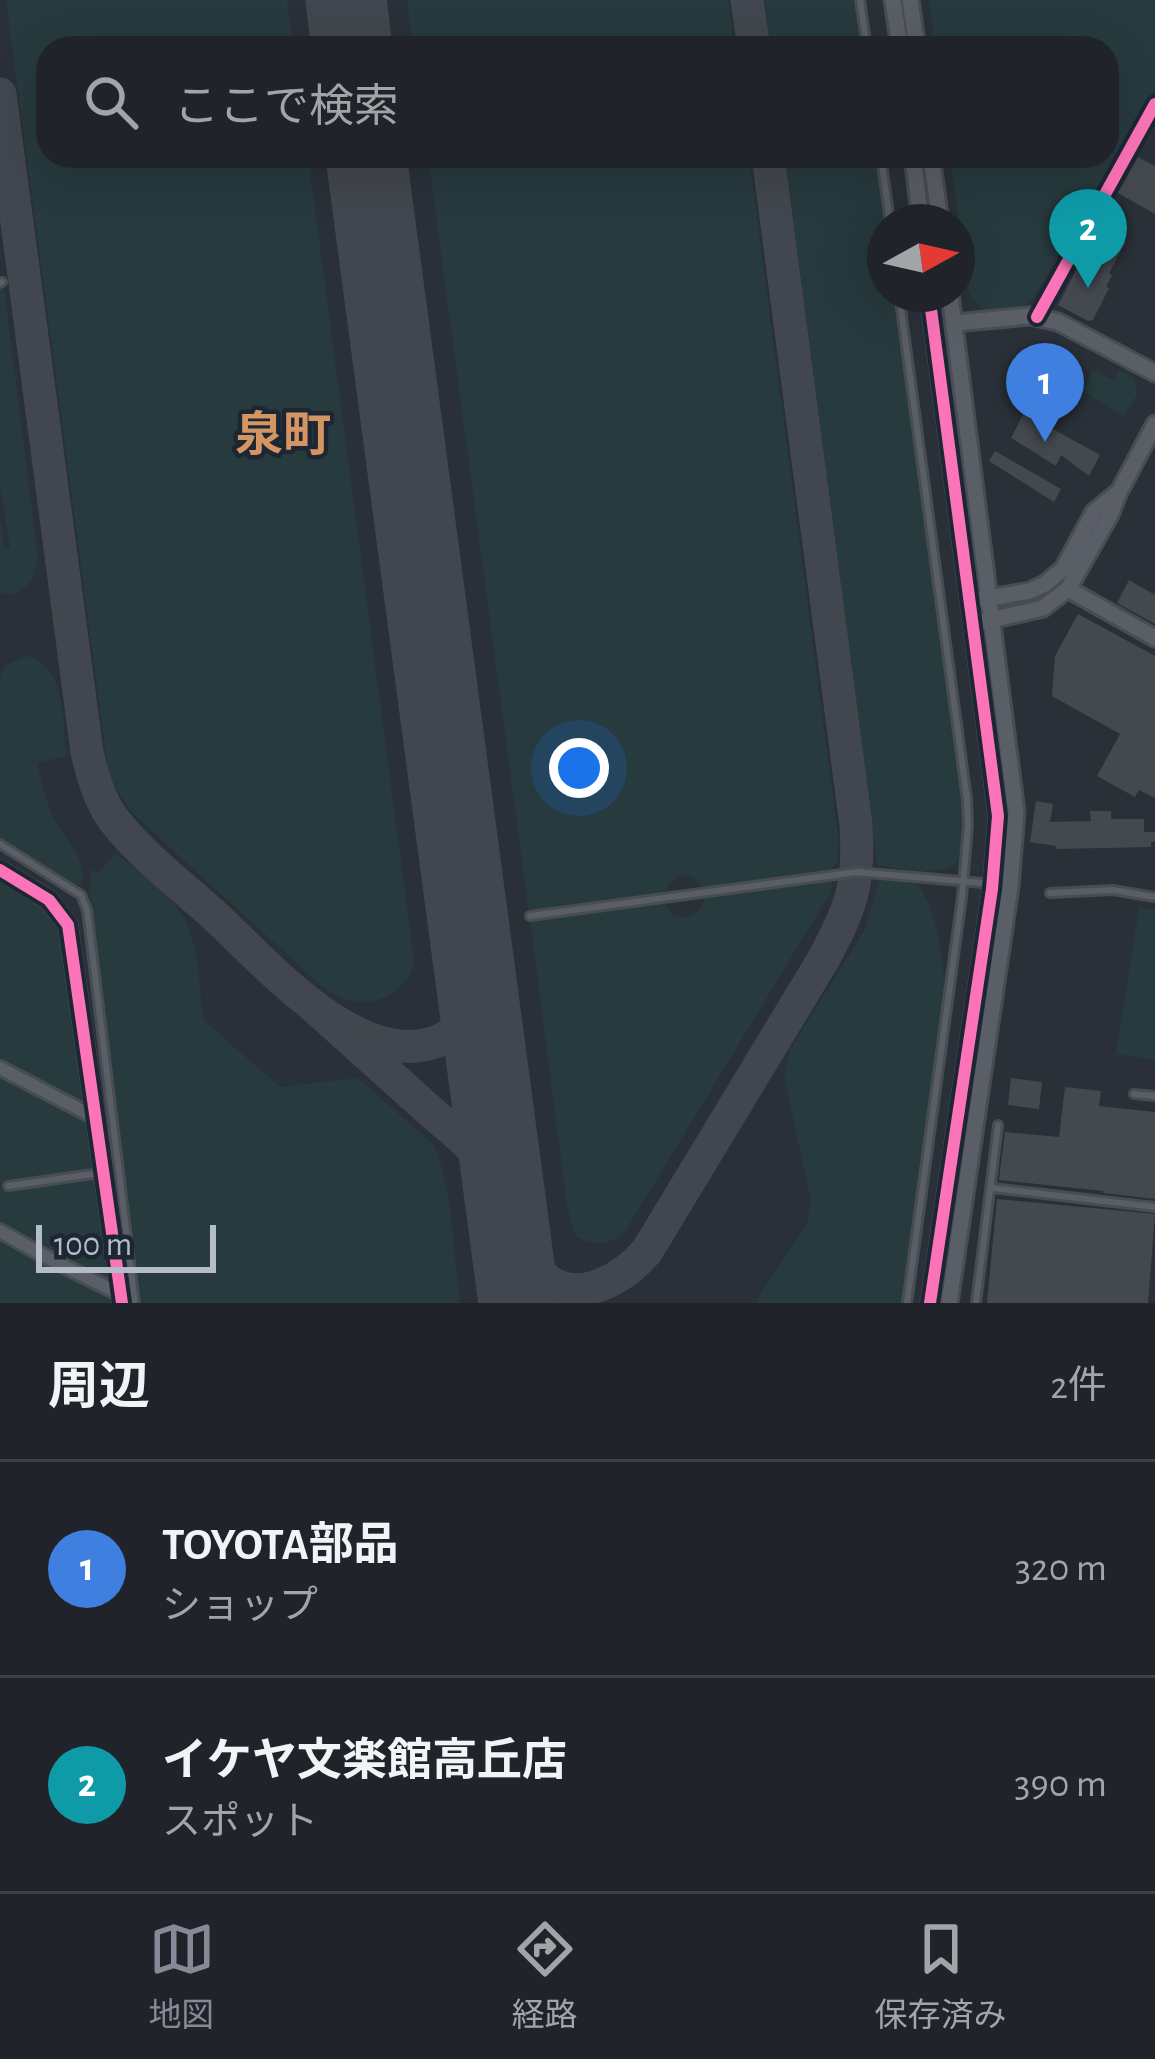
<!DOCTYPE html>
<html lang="ja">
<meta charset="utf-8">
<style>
:root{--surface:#20242a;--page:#2d3036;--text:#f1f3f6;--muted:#a2a4a8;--line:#3d4147;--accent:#848b96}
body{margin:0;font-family:"Alegreya Sans","Noto Sans JP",sans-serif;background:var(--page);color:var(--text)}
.compass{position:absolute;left:867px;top:204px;width:108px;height:108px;border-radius:50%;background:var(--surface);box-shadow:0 12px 48px #0002;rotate:82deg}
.scale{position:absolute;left:36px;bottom:30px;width:180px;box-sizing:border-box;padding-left:12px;border:6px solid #b4bcc9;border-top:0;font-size:33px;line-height:42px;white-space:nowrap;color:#b4bcc9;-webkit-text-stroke:9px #1d2633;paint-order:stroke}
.you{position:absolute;left:579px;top:768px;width:42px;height:42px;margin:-30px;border:9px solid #fff;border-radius:50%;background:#1a73e8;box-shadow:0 0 0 18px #1a73e833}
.badge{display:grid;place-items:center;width:78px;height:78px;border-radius:50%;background:var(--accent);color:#fff;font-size:39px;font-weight:700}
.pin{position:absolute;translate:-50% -99px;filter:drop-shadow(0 3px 6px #0008)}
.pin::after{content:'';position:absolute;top:63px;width:42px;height:36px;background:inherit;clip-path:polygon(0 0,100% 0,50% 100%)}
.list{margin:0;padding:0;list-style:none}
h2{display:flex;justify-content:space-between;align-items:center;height:156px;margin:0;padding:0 48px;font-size:51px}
h2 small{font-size:39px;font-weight:400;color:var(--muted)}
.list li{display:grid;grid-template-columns:78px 1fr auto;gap:36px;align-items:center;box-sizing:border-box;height:216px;padding:0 48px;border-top:3px solid var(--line)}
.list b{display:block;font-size:45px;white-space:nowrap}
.list p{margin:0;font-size:39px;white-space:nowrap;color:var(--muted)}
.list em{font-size:39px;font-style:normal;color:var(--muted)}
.icon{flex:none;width:66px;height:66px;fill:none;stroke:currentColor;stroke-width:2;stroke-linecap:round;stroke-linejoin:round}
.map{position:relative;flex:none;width:1155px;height:1303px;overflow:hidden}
.search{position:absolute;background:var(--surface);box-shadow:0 12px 48px #0002;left:36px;right:36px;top:36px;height:132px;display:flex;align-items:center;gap:30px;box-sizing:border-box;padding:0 42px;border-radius:36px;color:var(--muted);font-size:45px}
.sheet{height:588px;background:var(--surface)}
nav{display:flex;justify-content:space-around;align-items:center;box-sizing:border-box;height:168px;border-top:3px solid var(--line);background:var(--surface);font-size:33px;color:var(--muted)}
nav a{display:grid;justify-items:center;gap:6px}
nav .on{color:var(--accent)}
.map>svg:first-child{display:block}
.green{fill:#273a3e}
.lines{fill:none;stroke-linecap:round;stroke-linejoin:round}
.taxiway{stroke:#42464e;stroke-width:33}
.runway{stroke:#42464e;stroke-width:81}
.building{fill:#444950}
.service-casing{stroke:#484c53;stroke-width:12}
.minor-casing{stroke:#484c53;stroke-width:18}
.tertiary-casing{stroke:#484c53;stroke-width:21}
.service{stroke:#5a5e66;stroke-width:6}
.minor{stroke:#5a5e66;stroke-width:12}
.tertiary{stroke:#5a5e66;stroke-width:15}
.cycleway-casing{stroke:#1d2633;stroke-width:20}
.cycleway{stroke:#fb73b8;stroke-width:12}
.labels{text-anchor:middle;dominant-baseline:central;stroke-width:9;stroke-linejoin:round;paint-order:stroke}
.neighbourhood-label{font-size:48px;font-weight:bold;fill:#d59563;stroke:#1d2633}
</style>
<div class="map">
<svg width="1155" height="1303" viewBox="0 0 1155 1303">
<rect width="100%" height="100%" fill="#2a3038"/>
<g class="green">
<path d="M 6,0 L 287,0 L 293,48 L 48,48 L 48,156 L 308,156 L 414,960 C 410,990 378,1008 349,1000 C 339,998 331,992 323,987 L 132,813 L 109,778 Z"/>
<path d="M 407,0 L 728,0 L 735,48 L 413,48 Z"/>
<path d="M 765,0 L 857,0 L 864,48 L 771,48 Z"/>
<path d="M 929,0 L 1155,0 L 1155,89 L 1035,296 L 1023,308 L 983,310 L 969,293 L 950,156 L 1107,156 L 1107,48 L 935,48 Z"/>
<path d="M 428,156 L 749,156 L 839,843 L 837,862 L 829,873 L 704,888 L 693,876 L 681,875 L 669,883 L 666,895 L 529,913 Z"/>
<path d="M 785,156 L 878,156 L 887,222 L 885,294 L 897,294 L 965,820 C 965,831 967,849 961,858 C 948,879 897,868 877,865 Z"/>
<path d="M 0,287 L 4,287 L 38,559 L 31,582 L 13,595 L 0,593 L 0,520 L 5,548 L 10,547 L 0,486 Z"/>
<path d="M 1093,370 L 1114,380 L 1119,370 L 1134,378 L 1138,393 L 1124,416 L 1082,391 Z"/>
<path d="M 26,656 C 67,664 62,723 67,756 L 37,763 C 41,780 44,796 51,812 C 62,838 88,856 81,885 L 77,885 L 0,840 L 0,677 L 4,666 Z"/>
<path d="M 116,853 C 139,873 171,893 185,920 C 199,948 199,986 203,1016 L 207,1023 L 280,1087 L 358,1078 L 433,1144 C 451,1177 455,1263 460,1303 L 141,1303 L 89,891 L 92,869 L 98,873 Z"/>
<path d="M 0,876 C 31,895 49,904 63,939 L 87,1109 L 0,1061 Z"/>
<path d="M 880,877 L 914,881 C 936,900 945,968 945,998 C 944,1023 938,1049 934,1074 L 936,1082 L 905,1303 L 755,1303 L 807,1223 L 811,1200 L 784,1077 L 789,1051 L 864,931 Z"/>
<path d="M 825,879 L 832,882 L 831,892 L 626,1230 C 610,1246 596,1246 576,1237 L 567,1207 L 530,918 L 665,902 L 671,914 C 688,922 703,914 705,895 Z"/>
<path d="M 1139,908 L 1155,910 L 1155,1060 L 1116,1054 Z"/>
<path d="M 0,1073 L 87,1119 L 111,1285 L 52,1255 L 46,1265 L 112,1299 L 112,1303 L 0,1303 Z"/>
</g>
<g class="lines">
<g class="taxiway">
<path d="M 747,0 L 754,48"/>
<path d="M 0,94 L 87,752 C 93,777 99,800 114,820 C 142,856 181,885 215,916 C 266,963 359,1072 438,1041 C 466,1030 475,1003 476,974"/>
<path d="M 312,1005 C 351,1040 390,1075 429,1110 C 447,1126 469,1142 484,1161 C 510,1196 515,1257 550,1282 C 583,1303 625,1277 647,1251 L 823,960 C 851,908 860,885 856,825 L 768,156"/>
</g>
<g class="runway">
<path d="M 346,0 L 352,48"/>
<path d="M 366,156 L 519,1303"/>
</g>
</g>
<g class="building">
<path d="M 1138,157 L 1155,166 L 1155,214 L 1118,193 Z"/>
<path d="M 1099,226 L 1126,241 L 1109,273 L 1112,275 L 1106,287 L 1109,288 L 1093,320 L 1088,321 L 1058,305 Z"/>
<path d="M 1024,413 L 1100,455 L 1089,476 L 1061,455 L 1056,466 L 1011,438 Z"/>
<path d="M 995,451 L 1061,489 L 1054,502 L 989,461 Z"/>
<path d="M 1129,580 L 1155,595 L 1155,624 L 1117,603 Z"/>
<path d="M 1078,614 L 1155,656 L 1155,798 L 1139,790 L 1135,797 L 1097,776 L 1120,734 L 1052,696 L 1055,656 Z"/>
<path d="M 1036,801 L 1053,804 L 1050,822 L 1091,821 L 1090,811 L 1111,811 L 1111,819 L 1144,819 L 1144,832 L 1155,832 L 1155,842 L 1151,842 L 1151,847 L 1056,849 L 1056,846 L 1030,842 Z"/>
<path d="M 1011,1078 L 1042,1082 L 1039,1109 L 1008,1105 Z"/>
<path d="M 1065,1087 L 1101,1091 L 1099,1106 L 1155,1112 L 1155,1199 L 1103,1193 L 1103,1191 L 999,1180 L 1005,1132 L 1059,1137 Z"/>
<path d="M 997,1199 L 1155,1214 L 1148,1303 L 987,1303 Z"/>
</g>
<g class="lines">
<g class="service-casing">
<g id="service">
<path d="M 860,0 L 867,48"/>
<path d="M 881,156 L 890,222"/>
<path d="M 0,283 L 2,282"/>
<path d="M 899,294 L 967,799 L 968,826 L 962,897 L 907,1303"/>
<path d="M 0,844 L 81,895 L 87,910 L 135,1303"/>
<path d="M 1050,893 L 1113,890 L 1155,897"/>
<path d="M 530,916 L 857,872 L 983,883"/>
<path d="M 1134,1094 L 1155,1096"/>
<path d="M 8,1186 L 100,1173"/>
<path d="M 992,1188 L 1155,1207"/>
<path d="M 976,1303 L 998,1125"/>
</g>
</g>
<g class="minor-casing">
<g id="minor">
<path d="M 1037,317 L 1155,104"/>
<path d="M 0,1068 L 96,1118"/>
<path d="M 0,1231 L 48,1258 L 120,1294"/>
</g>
</g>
<g class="tertiary-casing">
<g id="tertiary">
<path d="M 893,0 L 900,48"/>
<path d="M 910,0 L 917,48"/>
<path d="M 913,156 L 921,222"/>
<path d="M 931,156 L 940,222"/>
<path d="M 929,294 L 998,816 L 992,889 L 930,1303"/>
<path d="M 954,323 L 1030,316 L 1058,322 L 1155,373"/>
<path d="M 1068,589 L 1155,638"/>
<path d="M 978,600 L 1030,591 L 1045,584 L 1063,569 L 1094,512 L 1116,494"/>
<path d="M 982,622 L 1043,608 L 1068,589 L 1110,515 L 1119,492 L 1155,424"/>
<path d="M 0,870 L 49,900 L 68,925 L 122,1303"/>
<path d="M 949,1303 L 1010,887 L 1016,812 L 950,294"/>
</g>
</g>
<use href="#service" class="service"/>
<use href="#minor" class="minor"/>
<use href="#tertiary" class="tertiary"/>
<g class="cycleway-casing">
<g id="cycleway">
<path d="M 929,294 L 998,816 L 992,889 L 930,1303"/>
<path d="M 1037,317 L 1155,104"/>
<path d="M 0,870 L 49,900 L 68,925 L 122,1303"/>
</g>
</g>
<use href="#cycleway" class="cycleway"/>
</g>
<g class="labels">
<g class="neighbourhood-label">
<text x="283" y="437">泉町</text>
</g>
</g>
</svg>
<svg class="compass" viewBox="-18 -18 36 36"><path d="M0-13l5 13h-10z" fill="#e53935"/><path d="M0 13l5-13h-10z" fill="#a2a4a8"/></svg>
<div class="scale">100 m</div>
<div class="you"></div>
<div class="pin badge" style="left:1045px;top:442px;background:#3f7fe0">1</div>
<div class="pin badge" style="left:1088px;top:288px;background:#0f9aa8">2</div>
<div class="search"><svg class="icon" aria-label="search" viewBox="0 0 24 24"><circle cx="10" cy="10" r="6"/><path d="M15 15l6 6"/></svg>ここで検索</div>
</div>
<section class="sheet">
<h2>周辺<small>2件</small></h2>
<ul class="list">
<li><span class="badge" style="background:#3f7fe0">1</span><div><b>TOYOTA部品</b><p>ショップ</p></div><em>320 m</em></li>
<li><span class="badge" style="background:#0f9aa8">2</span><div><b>イケヤ文楽館高丘店</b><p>スポット</p></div><em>390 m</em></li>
</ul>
</section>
<nav>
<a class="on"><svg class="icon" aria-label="map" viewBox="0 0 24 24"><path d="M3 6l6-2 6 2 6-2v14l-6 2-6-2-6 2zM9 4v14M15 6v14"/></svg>地図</a>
<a><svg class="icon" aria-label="directions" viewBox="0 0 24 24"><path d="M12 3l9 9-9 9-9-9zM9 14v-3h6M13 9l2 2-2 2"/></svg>経路</a>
<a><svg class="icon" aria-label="saved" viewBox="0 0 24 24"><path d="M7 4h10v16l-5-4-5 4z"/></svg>保存済み</a>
</nav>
